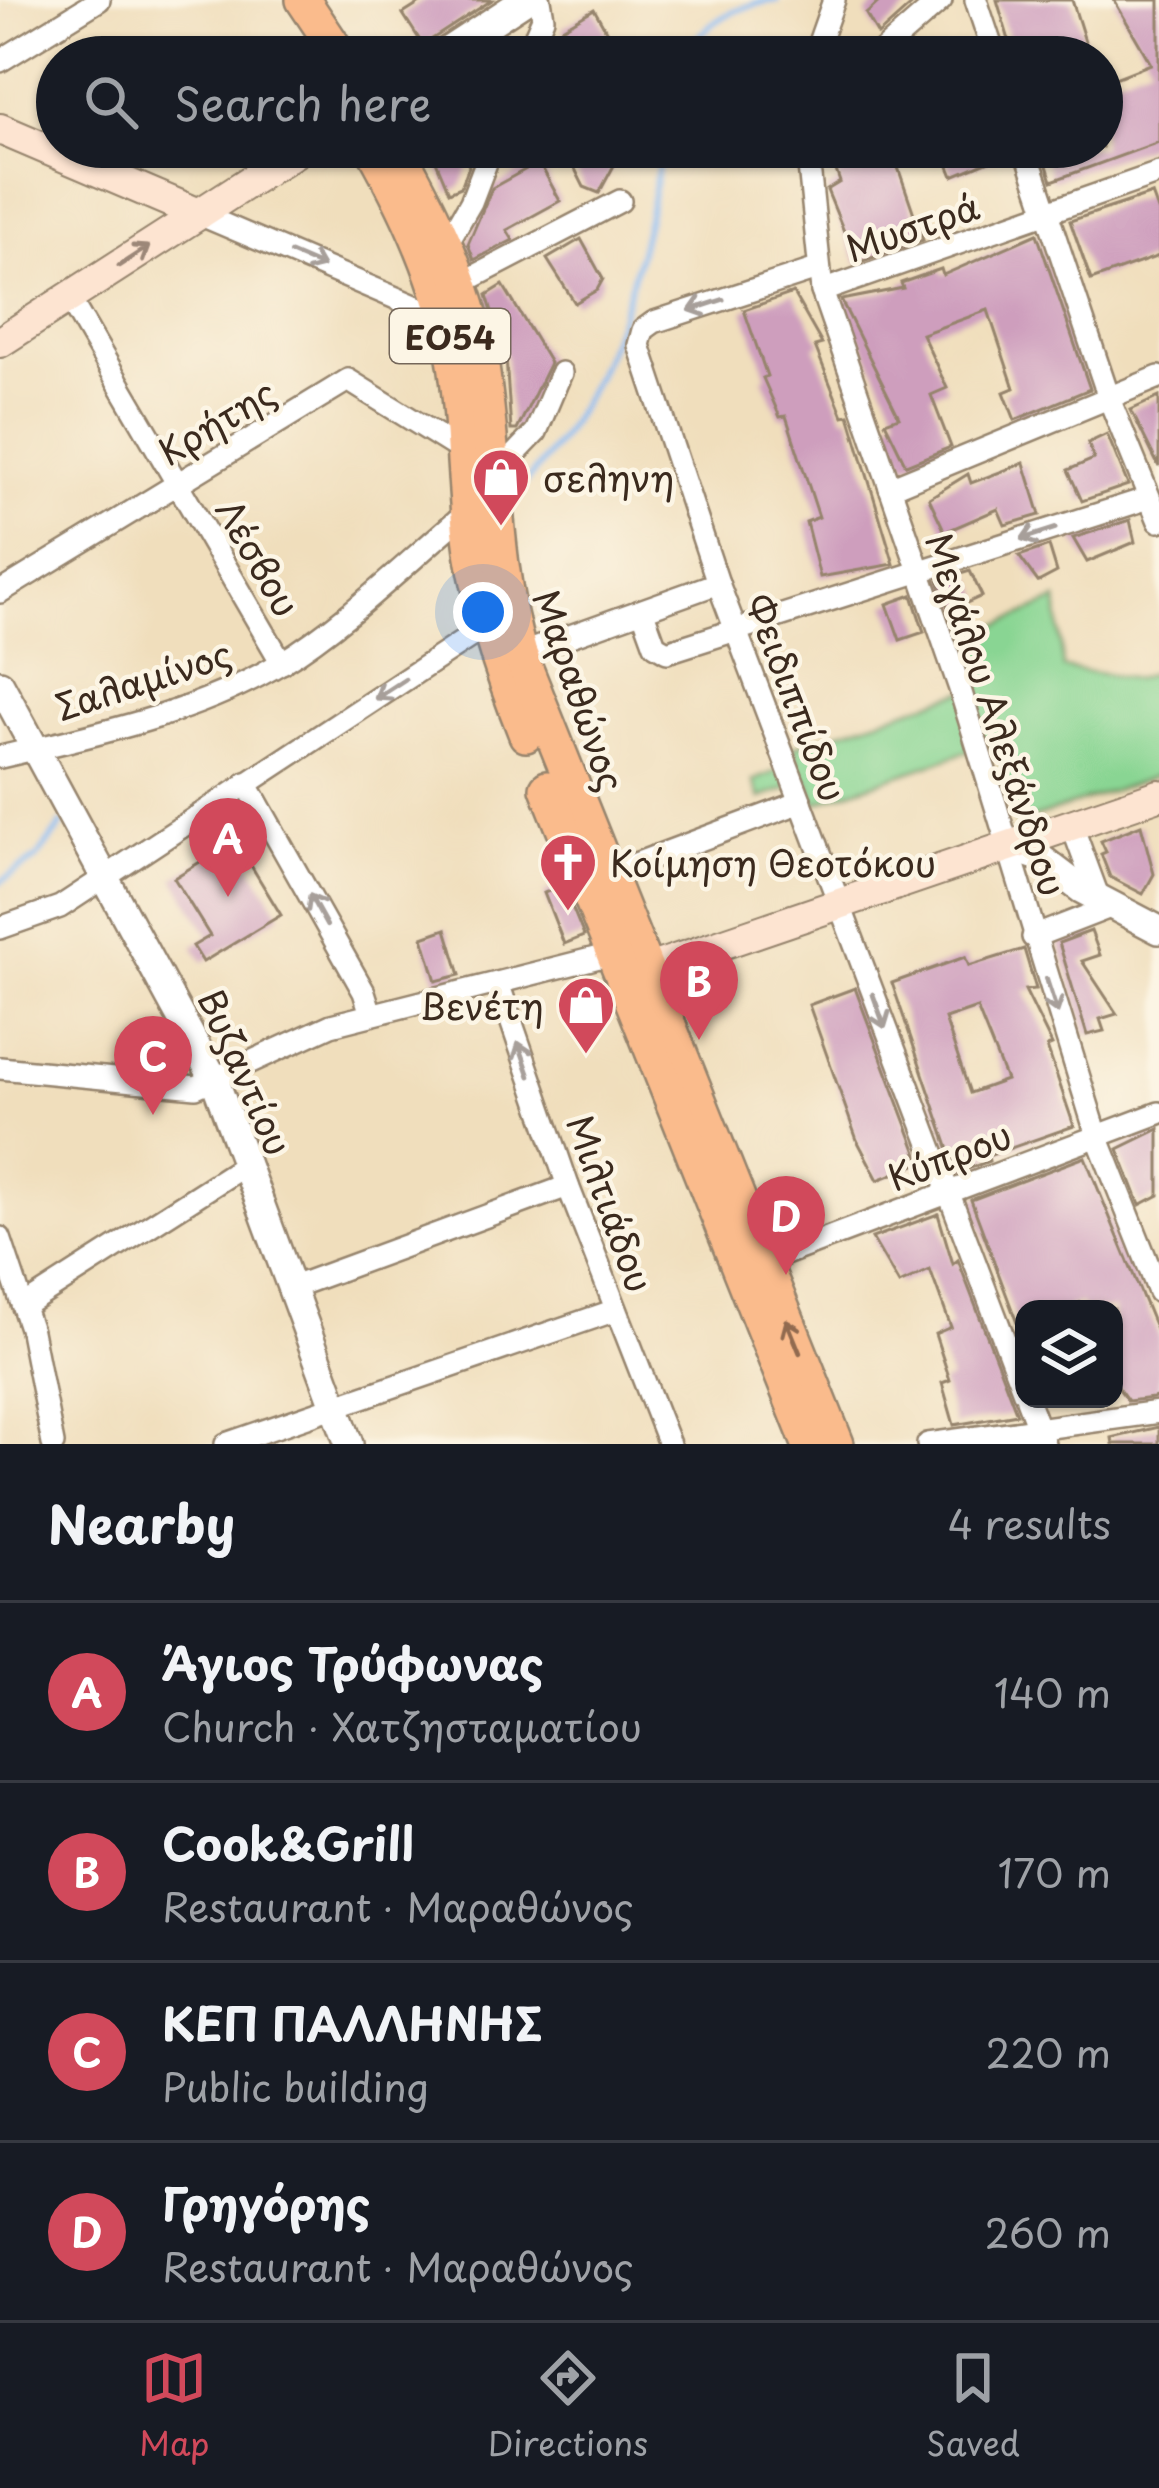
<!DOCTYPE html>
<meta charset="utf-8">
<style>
:root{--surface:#171b24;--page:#242831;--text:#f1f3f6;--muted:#9ea1a6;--line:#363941;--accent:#d1495b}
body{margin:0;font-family:"Playpen Sans",sans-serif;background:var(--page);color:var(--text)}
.controls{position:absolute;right:36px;bottom:36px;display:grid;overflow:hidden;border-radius:24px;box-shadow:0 3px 9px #0004}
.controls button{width:108px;height:108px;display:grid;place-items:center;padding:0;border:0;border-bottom:3px solid var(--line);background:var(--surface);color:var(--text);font:60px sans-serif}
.you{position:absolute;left:483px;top:612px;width:42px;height:42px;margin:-30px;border:9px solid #fff;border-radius:50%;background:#1a73e8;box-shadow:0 0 0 18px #1a73e833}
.badge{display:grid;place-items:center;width:78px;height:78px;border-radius:50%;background:var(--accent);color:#fff;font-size:39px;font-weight:700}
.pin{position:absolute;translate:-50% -99px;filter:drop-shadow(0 3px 6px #0008)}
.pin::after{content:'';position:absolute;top:63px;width:42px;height:36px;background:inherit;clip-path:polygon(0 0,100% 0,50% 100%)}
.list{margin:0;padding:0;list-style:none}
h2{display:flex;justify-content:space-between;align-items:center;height:156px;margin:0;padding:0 48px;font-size:51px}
h2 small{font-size:39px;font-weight:400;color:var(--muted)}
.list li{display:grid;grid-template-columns:78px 1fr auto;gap:36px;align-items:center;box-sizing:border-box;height:180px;padding:0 48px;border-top:3px solid var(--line)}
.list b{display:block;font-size:45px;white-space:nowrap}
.list p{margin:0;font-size:39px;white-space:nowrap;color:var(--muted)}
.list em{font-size:39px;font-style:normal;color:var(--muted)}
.icon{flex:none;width:66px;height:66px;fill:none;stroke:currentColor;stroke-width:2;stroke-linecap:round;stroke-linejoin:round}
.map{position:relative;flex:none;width:1159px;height:1444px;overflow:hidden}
.search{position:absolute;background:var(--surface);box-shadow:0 3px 9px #0004;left:36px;right:36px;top:36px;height:132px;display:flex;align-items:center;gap:30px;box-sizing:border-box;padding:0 42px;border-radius:66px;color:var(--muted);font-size:45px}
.sheet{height:876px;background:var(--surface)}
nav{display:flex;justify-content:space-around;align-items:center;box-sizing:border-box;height:168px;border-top:3px solid var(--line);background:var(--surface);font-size:33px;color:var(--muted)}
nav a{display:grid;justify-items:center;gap:6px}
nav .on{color:var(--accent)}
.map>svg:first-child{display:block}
.green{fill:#89d593;stroke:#628058;stroke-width:3}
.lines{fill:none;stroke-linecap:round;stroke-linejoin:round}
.stream{stroke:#85b9f3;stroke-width:6}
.building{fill:#ce9ebd;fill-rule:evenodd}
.minor-casing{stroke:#96846d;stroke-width:26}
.tertiary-casing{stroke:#96846d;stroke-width:32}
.secondary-casing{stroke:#96846d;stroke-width:34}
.primary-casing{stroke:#96846d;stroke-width:38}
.minor{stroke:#fff;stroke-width:21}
.tertiary{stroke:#fff;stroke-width:27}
.secondary{stroke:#fde4d1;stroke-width:30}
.primary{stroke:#fabb8c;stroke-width:33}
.oneway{stroke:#9c8778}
.oneway2{stroke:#a79f9a}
.oneway3{stroke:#916b50}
.labels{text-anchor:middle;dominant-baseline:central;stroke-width:9;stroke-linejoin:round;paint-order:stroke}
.shield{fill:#fcf5e5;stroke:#75675a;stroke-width:3}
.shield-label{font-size:33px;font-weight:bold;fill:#3b2a1e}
.street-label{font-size:36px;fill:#3b2a1e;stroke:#fcf5e5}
.poi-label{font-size:36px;fill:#3b2a1e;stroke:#fcf5e5;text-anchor:start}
</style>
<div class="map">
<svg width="1159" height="1444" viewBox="0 0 1159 1444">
<rect width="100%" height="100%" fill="#fcf5e5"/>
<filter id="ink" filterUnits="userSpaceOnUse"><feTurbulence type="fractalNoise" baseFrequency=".00833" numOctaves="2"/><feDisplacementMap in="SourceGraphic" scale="24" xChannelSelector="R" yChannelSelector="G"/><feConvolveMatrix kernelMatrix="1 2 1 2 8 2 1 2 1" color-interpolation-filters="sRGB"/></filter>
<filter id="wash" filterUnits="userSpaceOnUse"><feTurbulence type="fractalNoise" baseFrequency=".004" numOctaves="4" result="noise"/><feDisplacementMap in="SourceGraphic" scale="48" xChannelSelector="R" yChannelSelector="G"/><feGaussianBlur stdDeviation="2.7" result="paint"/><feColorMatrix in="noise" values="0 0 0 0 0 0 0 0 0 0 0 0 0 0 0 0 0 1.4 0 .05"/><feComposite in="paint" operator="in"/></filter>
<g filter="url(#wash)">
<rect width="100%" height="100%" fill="#f0debc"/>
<path class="green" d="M 1057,600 L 1063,668 L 1135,679 L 1159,671 L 1159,775 L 1017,824 L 995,742 L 816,803 L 808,781 L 760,798 L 753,781 L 798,762 L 793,747 L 980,686 L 966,639 Z"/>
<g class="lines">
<g class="stream">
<path d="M 682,57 C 707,21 734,6 777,0"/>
<path d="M 519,489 C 609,396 640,271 662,147"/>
<path d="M 0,882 L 37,858 L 62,824"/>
</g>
</g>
<g id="blocks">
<g class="building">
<path d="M 425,0 L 492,0 L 423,45 L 403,14 Z"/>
<path d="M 881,0 L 917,0 L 878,35 L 866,14 Z"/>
<path d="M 997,0 L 1072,0 L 1088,51 L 1014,57 Z"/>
<path d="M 1114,0 L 1159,0 L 1159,142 L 1052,181 L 1041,147 L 1102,147 L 1102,83 L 1151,64 Z"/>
<path d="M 594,9 L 618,52 L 609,57 L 579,57 L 562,28 Z"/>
<path d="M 446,147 L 460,147 L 469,166 L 461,187 L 449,192 L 433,154 Z"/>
<path d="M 564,147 L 624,147 L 599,193 L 584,187 Z"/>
<path d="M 828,147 L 891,147 L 923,240 L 857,263 L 827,190 L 840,182 Z"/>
<path d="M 941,147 L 1010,147 L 1011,152 L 953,176 Z"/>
<path d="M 539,162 L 560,201 L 507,230 L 513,240 L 474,260 L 468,244 L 492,188 Z"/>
<path d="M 1152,194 L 1159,213 L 1159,256 L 1091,280 L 1070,221 Z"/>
<path d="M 1037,234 L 1090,389 L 1015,420 L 1004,392 L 1014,388 L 988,310 L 922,334 L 947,388 L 931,395 L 951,447 L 906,465 L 885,422 L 899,417 L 841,300 L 903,288 L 901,283 L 941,269 L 943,275 Z"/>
<path d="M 581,239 L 603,279 L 597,290 L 575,303 L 547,259 Z"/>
<path d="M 503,285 L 550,363 L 517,430 L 511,430 L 506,358 L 487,295 Z"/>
<path d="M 793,293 L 822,344 L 815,346 L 843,416 L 849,415 L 894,564 L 820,577 L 806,522 L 819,517 L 786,416 L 780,417 L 763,378 L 767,376 L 744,310 Z"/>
<path d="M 1159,397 L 1159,467 L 1131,410 Z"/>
<path d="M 1107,434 L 1128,485 L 1082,501 L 1068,470 L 1094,459 L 1088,443 Z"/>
<path d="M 1024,463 L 1040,515 L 1005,525 L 998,509 L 945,532 L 929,498 L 968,474 L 971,483 Z"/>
<path d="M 1130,520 L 1135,542 L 1087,562 L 1073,538 Z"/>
<path d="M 1049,546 L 1057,572 L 1038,582 L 1019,556 Z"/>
<path d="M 970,571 L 982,596 L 949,611 L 938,581 Z"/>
<path d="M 912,595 L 924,632 L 900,640 L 887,604 Z"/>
<path d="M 1141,825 L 1154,874 L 1143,894 L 1110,877 L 1101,854 L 1106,852 L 1101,841 Z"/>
<path d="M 226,846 L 237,864 L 247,859 L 281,915 L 203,962 L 193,946 L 210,936 L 174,878 Z"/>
<path d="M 563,885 L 584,936 L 564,944 L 544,893 Z"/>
<path d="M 446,929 L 460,975 L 436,981 L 423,937 Z"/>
<path d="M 1091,931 L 1100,955 L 1082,961 L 1117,1014 L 1100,1019 L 1104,1031 L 1087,1035 L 1059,943 Z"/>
<path d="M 1024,949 L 1036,989 L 1025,990 L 1052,1045 L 1047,1047 L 1074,1126 L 988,1156 L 989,1161 L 957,1173 L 892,983 L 965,957 L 969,966 ZM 977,1008 L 1006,1080 L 970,1093 L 945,1019 Z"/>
<path d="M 855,988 L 921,1163 L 878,1180 L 857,1140 L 809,1005 Z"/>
<path d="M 1159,1129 L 1159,1195 L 1140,1205 L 1118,1149 Z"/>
<path d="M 1085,1157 L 1159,1337 L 1159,1396 L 1153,1398 L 1128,1401 L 1114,1382 L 1114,1309 L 1083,1309 L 1080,1303 L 1065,1309 L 1024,1309 L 1023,1339 L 971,1200 Z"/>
<path d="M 938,1214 L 953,1264 L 958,1260 L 1017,1414 L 954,1425 L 942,1383 L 950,1380 L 935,1334 L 951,1327 L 930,1270 L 899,1284 L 872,1238 Z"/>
<path d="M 1159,1427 L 1159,1444 L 1113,1444 L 1112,1438 Z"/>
</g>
</g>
</g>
<g filter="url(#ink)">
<use href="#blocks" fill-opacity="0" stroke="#96846d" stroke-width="3"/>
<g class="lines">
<g class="minor-casing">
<g id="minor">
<path d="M 976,0 L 995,57"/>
<path d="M 526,57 L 543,18 L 540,0"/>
<path d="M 814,57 L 834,0"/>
<path d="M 876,57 L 941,0"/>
<path d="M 0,61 L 99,0"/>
<path d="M 807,147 L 822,291 L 959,686 L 1097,1136 L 1159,1292"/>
<path d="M 1025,147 L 1110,401 L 1159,521"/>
<path d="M 199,214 L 445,319"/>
<path d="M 446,245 L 471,202 L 492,147"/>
<path d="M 817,269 L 654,322 L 643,330 L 639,345 L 718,583 L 1024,1392"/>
<path d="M 460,284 L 620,201"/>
<path d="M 822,291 L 1159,173"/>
<path d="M 69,298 L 282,663"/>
<path d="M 492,478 L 536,432 L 561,373"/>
<path d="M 890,488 L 1159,377"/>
<path d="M 0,592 L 348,380 L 464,452"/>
<path d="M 643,612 L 655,645 L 667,652 L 1149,498"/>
<path d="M 520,654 L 718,583"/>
<path d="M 0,757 C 94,735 197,714 281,663 C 348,622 408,561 468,511"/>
<path d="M 246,783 L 364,992 L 371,1014"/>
<path d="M 1071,823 L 1099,899"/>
<path d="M 606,875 L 801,802"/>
<path d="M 0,928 L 60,907 L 488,625"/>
<path d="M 1033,937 L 1113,906"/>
<path d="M 498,983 L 568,1186 L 669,1444"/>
<path d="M 0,1068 L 196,1087 L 331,1025 L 623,951"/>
<path d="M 0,1238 L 31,1331 L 53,1444"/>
<path d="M 764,1262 L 1159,1113"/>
<path d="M 293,1287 L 568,1186"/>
<path d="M 24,1306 L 248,1163"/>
<path d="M 1027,1399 L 1044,1444"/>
<path d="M 226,1444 L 616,1310"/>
<path d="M 928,1444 L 1159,1412"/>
</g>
</g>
<g class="tertiary-casing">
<g id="tertiary">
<path d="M 438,57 L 525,0"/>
<path d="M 0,684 L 215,1081 L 349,1444"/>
<path d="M 1004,845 L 1039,857 L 1081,889 L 1159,930"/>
</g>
</g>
<g class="secondary-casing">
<g id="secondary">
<path d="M 0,129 L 199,214"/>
<path d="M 0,342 L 303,147"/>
<path d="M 625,977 L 1159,795"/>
</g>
</g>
<g class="primary-casing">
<g id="primary">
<path d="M 303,0 L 341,57"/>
<path d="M 372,147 C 406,207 437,273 451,341 C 465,410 462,481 472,551 C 482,615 502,675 526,735"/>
<path d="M 396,147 C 434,214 468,285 481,361 C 497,459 492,558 520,654 L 837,1444"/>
<path d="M 547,788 L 809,1444"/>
</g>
</g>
<use href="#minor" class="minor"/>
<use href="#tertiary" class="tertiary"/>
<use href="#secondary" class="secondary"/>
<use href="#primary" class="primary"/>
</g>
<defs><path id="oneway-shaft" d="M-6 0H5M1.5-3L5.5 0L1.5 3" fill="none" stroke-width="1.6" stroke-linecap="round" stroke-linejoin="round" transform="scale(3)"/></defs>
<use class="oneway" href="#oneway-shaft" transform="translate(134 256) rotate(-33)"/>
<g class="oneway2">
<use href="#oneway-shaft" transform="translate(307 260) rotate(23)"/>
<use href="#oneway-shaft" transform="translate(706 305) rotate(162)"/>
<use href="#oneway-shaft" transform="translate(1038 534) rotate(162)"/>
<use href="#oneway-shaft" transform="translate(390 689) rotate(147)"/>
<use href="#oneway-shaft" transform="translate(318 910) rotate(-119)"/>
<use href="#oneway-shaft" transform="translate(1052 996) rotate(72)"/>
<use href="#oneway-shaft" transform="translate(879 1011) rotate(70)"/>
<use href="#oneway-shaft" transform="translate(524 1059) rotate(-109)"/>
</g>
<use class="oneway3" href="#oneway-shaft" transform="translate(793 1336) rotate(-112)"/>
</g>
<defs>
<g id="shop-pin" transform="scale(3)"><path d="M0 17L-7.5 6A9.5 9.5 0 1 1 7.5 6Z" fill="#d1495b" stroke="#fcf5e5"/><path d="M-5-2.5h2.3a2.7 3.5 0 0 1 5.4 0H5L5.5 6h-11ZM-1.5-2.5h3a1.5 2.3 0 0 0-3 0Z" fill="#fff"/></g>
<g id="church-pin" transform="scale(3)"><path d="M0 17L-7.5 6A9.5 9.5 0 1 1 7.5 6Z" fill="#d1495b" stroke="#fcf5e5"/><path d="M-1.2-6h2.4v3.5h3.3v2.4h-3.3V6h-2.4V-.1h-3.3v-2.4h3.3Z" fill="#fff"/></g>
</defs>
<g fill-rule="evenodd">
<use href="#shop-pin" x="501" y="477"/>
<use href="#church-pin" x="568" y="862"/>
<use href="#shop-pin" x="586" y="1005"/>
</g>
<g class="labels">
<rect class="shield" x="390" y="309" width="120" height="54" rx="9"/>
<g class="shield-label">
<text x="450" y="336">ΕΟ54</text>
</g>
<g class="street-label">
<text transform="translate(912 226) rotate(-19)">Μυστρά</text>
<text transform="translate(216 421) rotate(-31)">Κρήτης</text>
<text transform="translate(259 557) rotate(60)">Λέσβου</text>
<text transform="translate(143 679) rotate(-18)">Σαλαμίνος</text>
<text transform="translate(580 690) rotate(71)">Μαραθώνος</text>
<text transform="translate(797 697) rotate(69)">Φειδιππίδου</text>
<text transform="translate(997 714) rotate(72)">Μεγάλου Αλεξάνδρου</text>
<text transform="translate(246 1072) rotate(66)">Βυζαντίου</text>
<text transform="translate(949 1155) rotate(-21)">Κύπρου</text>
<text transform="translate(611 1203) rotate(70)">Μιλτιάδου</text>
</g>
<g class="poi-label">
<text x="543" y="477">σεληνη</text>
<text x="610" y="862">Κοίμηση Θεοτόκου</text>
<text x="544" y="1005" text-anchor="end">Βενέτη</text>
</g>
</g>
</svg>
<div class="controls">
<button><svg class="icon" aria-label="layers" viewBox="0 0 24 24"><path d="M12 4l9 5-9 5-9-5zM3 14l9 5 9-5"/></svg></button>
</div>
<div class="you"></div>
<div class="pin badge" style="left:228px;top:897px">A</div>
<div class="pin badge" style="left:699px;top:1040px">B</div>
<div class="pin badge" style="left:153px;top:1115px">C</div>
<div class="pin badge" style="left:786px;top:1275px">D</div>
<div class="search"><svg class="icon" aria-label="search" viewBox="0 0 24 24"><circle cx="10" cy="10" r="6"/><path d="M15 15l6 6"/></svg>Search here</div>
</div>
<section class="sheet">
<h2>Nearby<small>4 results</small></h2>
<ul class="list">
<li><span class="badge">A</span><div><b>Άγιος Τρύφωνας</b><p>Church · Χατζησταματίου</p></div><em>140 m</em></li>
<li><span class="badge">B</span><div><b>Cook&amp;Grill</b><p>Restaurant · Μαραθώνος</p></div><em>170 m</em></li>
<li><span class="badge">C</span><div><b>ΚΕΠ ΠΑΛΛΗΝΗΣ</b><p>Public building</p></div><em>220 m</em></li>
<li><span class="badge">D</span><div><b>Γρηγόρης</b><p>Restaurant · Μαραθώνος</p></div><em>260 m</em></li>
</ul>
</section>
<nav>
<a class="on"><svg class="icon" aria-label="map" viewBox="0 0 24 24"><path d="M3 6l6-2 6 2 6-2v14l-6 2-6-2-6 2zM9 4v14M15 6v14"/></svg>Map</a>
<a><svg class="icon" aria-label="directions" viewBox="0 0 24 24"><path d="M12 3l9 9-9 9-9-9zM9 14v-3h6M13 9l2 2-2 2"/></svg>Directions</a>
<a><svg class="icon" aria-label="saved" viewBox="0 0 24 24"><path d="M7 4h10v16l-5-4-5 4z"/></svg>Saved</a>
</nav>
